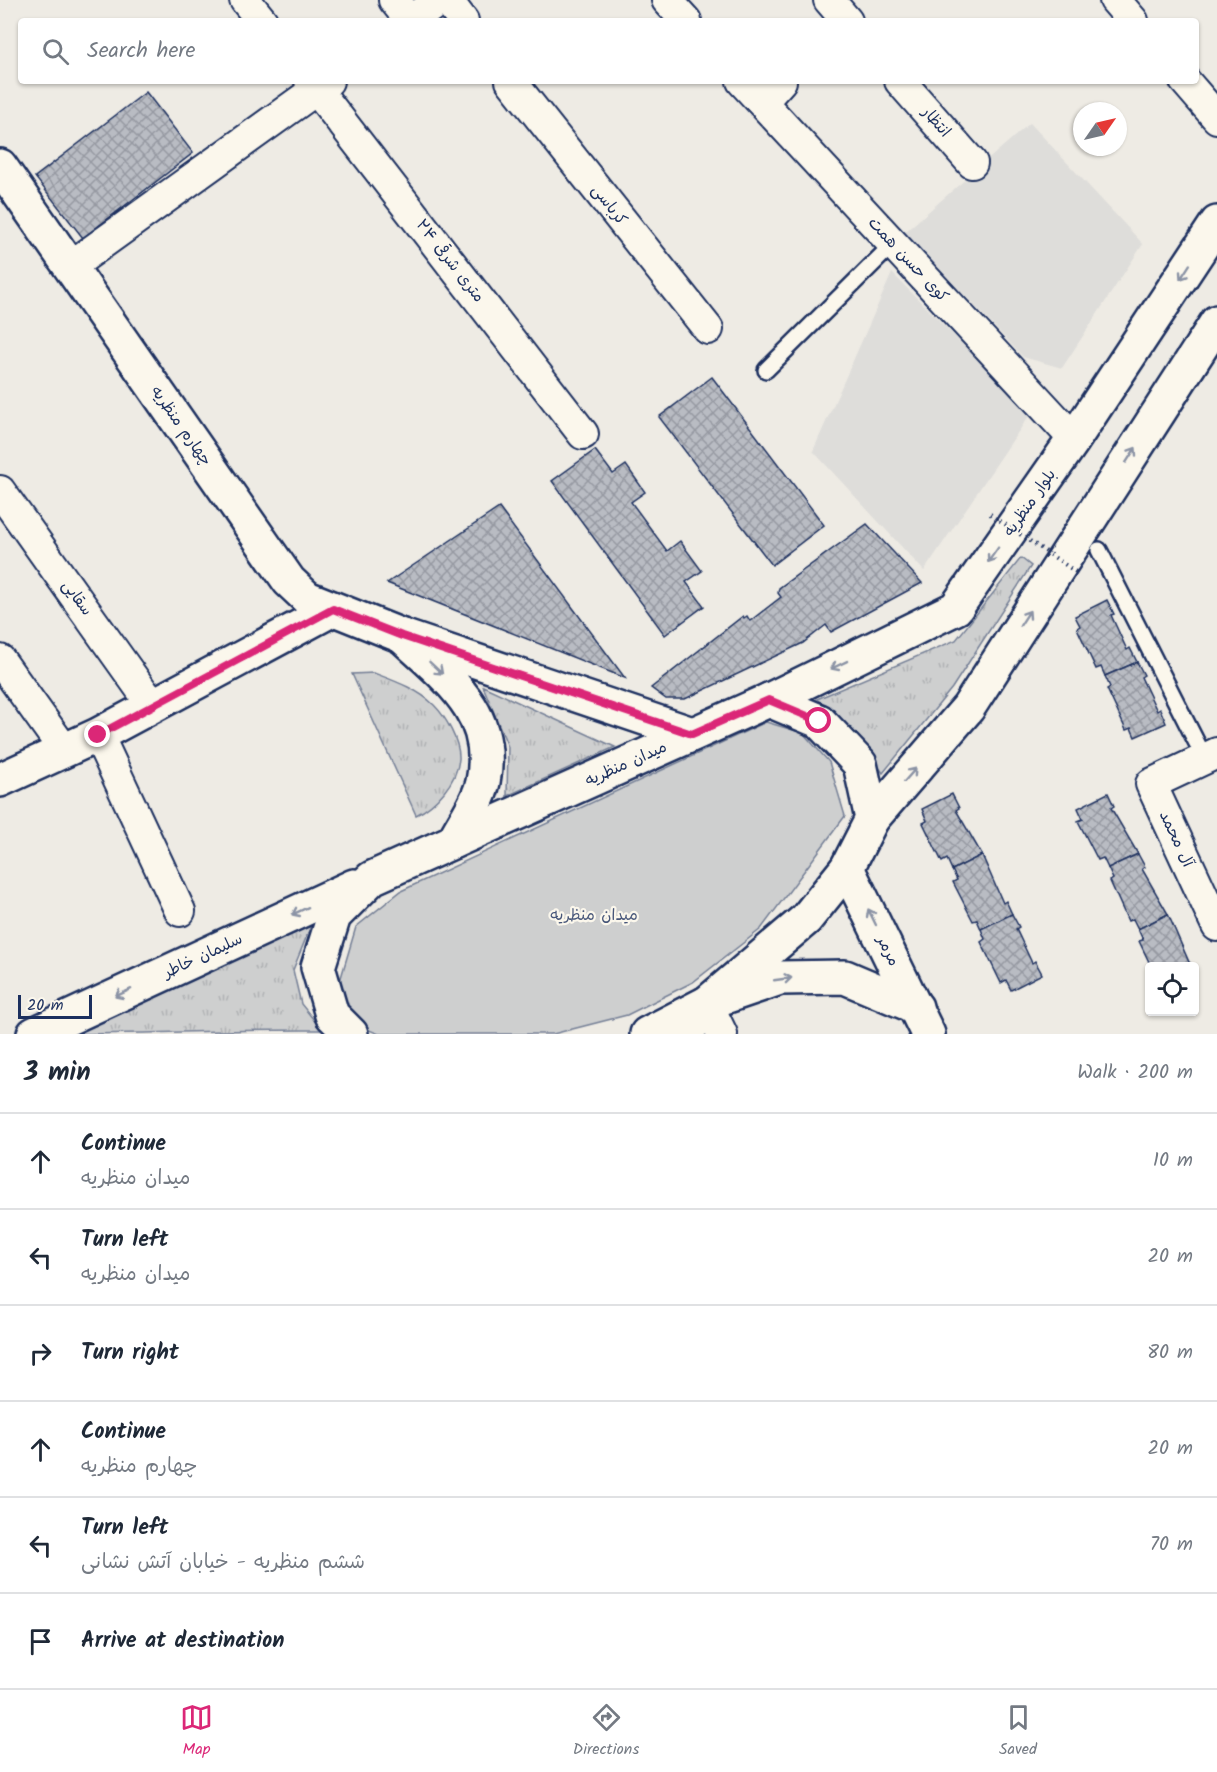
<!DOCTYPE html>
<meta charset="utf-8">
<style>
:root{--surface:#fff;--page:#f6f6f7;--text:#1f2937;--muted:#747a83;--line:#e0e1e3;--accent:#db2777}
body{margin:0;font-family:Kalam,"Playpen Sans Arabic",sans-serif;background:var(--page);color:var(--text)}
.controls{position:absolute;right:18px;bottom:18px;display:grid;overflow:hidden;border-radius:6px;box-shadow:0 2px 4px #0004}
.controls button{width:54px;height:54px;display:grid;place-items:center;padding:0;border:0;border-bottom:2px solid var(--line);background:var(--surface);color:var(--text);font:30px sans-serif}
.compass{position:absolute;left:1073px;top:102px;width:54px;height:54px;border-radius:50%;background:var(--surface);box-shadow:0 2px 4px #0004;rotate:56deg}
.scale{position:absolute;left:18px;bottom:15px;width:74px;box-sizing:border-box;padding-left:6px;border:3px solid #1b2f5e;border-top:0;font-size:16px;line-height:21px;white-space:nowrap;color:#1b2f5e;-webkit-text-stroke:4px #fbf7ec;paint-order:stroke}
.stop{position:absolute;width:18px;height:18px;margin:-14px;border:4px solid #db2777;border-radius:50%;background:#fff}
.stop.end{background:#db2777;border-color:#fff;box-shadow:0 2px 6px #0008}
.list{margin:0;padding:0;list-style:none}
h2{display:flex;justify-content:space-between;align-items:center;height:78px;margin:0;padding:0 24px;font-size:26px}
h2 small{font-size:20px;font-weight:400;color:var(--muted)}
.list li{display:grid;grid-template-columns:39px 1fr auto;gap:18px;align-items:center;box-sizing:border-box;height:96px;padding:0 24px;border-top:2px solid var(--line)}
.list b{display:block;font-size:22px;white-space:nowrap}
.list p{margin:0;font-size:20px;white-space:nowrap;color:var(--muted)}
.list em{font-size:20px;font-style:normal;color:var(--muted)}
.icon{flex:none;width:33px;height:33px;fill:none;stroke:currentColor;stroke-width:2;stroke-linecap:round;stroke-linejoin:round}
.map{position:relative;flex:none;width:1217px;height:1034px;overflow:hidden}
.search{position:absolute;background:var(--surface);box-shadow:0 2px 4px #0004;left:18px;right:18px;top:18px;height:66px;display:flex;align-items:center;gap:15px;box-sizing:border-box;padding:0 21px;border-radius:6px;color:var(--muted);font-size:22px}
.sheet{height:654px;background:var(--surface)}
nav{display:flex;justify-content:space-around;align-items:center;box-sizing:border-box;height:84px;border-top:2px solid var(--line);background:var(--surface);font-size:16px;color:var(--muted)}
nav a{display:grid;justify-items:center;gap:3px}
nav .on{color:var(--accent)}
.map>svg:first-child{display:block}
.built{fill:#deddda}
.grass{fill:url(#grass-tufts);stroke:#747f96;stroke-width:1.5}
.park{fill:#cecfcf;stroke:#747f96;stroke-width:1.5}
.building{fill:url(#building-cross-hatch);stroke:#1b2f5e;stroke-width:1.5}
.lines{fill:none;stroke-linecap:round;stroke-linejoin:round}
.lane-casing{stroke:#1b2f5e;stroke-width:20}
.street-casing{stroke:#1b2f5e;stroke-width:34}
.secondary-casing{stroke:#1b2f5e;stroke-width:38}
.primary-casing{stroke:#1b2f5e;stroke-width:38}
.lane{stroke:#fbf7ec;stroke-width:15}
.street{stroke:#fbf7ec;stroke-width:30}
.secondary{stroke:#fbf7ec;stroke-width:33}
.primary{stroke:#fbf7ec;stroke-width:33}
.path-bridge{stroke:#1b2f5e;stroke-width:4;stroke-dasharray:1.5 4.5;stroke-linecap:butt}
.oneway{stroke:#8b93a5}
.route{stroke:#db2777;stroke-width:8}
.labels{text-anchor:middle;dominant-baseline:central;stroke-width:4.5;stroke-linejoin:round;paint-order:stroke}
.street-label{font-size:16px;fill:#1b2f5e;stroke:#fbf7ec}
.park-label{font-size:16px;fill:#48577a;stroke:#fbf7ec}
</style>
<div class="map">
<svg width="1217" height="1034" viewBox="0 0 1217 1034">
<defs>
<pattern id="grass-tufts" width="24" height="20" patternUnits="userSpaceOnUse" patternTransform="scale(1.5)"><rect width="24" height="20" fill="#cecfcf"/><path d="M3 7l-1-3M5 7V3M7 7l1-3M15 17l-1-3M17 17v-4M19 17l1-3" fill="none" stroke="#b0b2b4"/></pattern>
<pattern id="building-cross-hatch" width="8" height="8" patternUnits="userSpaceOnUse" patternTransform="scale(1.5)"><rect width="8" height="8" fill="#b9bcc3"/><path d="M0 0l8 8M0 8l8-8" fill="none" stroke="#9699a2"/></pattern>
</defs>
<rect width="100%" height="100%" fill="#eeebe4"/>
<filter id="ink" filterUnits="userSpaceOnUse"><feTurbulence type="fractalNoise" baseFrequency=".0167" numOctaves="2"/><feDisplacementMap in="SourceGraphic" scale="12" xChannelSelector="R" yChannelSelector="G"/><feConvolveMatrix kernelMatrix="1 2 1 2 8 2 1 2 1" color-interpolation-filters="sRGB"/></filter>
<g filter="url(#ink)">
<g class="built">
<path d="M 1030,123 L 1143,244 L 1062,368 L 1023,357 L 905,232 Z"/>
<path d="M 892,273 L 1031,413 L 924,571 L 813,451 Z"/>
</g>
<g class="grass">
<path d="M 1021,558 L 1031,566 L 952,688 L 883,773 L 865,748 L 810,702 L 956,640 Z"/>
<path d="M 374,673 C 395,681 418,689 434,705 C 446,717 460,742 459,759 C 457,782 435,806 416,815 L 352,674 Z"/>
<path d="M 483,686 L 615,747 L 507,796 L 508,747 Z"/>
<path d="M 312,923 L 293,970 L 301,1004 L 322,1030 C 235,1029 150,1034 63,1034 Z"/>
</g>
<path class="park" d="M 766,722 L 803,733 L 829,762 L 845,816 L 761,929 L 693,982 L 627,1015 L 553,1034 L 379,1034 L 364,1028 L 347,1007 L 340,981 L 356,927 L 401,891 Z"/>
<g class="building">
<path d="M 146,92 L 193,153 L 83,238 L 35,177 Z"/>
<path d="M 712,377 L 824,525 L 772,565 L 659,417 Z"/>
<path d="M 595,450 L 613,474 L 626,465 L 645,492 L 631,502 L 667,551 L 680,541 L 702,571 L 686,582 L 704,606 L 665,635 L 552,481 Z"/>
<path d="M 499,508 L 625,678 L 387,583 Z"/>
<path d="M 867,524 L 922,583 L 831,632 L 826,625 L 803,643 L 685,699 L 666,699 L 651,688 L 743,616 L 744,618 L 747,616 L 750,621 L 781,597 L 778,593 L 779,588 Z"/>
<path d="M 1107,600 L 1114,614 L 1111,615 L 1127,650 L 1130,648 L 1137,662 L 1105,676 L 1101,667 L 1096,669 L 1077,628 L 1080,626 L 1075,616 Z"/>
<path d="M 1137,662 L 1144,675 L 1141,677 L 1157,711 L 1160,709 L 1166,723 L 1135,737 L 1131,728 L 1126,730 L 1107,689 L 1110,687 L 1105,676 Z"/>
<path d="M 1108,793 L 1114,806 L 1111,808 L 1138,854 L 1108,868 L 1103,858 L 1098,860 L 1078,821 L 1083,819 L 1078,808 Z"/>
<path d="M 952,794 L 959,808 L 956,810 L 982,855 L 952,870 L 947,859 L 942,862 L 923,823 L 927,821 L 922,809 Z"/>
<path d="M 1138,854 L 1145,867 L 1142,869 L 1168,914 L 1138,929 L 1133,919 L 1128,921 L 1110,881 L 1113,879 L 1108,868 Z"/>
<path d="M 982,855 L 1003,903 L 1006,901 L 1012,914 L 981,929 L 977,920 L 973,921 L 953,882 L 957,880 L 952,870 Z"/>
<path d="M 1012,914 L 1019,927 L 1016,929 L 1032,963 L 1035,961 L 1042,974 L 1011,990 L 1006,980 L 1001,983 L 981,942 L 985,939 L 981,929 Z"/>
<path d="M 1168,914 L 1189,962 L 1193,966 L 1151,966 L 1139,941 L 1143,940 L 1138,929 Z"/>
</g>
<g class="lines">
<g class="lane-casing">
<g id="lane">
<path d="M 766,370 L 893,244"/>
<path d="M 1099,550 L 1205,759"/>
</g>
</g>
<g class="street-casing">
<g id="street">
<path d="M 245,0 L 262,21"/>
<path d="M 394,0 L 411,21"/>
<path d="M 447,0 L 463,21"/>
<path d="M 667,0 L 686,21"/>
<path d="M 829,0 L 847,21"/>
<path d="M 1115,0 L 1133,21"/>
<path d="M 411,21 L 440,0"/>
<path d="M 310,81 L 583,434"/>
<path d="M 511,81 L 708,329"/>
<path d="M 742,81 L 1074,439"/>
<path d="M 900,81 L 972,163"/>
<path d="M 1185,81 L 1217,118"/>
<path d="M 762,102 L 781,81"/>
<path d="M 71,266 L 328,81"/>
<path d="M 0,491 L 153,706"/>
<path d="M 0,660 L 65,751"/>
<path d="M 98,735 L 180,911"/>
<path d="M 1217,753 L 1151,784 L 1217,926"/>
<path d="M 707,1003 L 722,1034"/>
</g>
</g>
<g class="secondary-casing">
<g id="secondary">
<path d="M 0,166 L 289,581 L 307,598 L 402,636"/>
<path d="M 0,780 L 98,735 L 333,609"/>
<path d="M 454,841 C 463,823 479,802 483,782 C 497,713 447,678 402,636 L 692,734"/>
<path d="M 847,868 L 928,1034"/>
<path d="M 686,1034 L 707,1003 L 780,978 L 845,977 L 916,1007"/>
</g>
</g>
<g class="primary-casing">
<g id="primary">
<path d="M 872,819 L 968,708 L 1217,322"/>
<path d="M 34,1034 L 354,886"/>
<path d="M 351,1034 L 332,1015 L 318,967 L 334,916 L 372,878 L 769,700 L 956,608 L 1074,439 L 1217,223"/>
<path d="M 647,1034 L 707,1003 L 806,919 L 847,868 L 872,819 L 860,764 L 819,721 L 769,700"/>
</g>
</g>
<use href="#lane" class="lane"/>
<use href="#street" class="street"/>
<use href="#secondary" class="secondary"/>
<use href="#primary" class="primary"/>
<path class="path-bridge" d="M 990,514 L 1076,572"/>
</g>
<defs><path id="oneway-shaft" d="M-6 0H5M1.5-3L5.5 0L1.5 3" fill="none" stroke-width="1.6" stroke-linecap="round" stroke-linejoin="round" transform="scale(1.5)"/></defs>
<g class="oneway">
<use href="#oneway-shaft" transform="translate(1185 272) rotate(123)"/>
<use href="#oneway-shaft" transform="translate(1131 455) rotate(-57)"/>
<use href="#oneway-shaft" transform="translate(993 555) rotate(125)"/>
<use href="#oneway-shaft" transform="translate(1025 618) rotate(-57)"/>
<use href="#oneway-shaft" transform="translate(839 665) rotate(154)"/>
<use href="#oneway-shaft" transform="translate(436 668) rotate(43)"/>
<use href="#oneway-shaft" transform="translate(910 775) rotate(-49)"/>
<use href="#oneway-shaft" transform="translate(300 911) rotate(155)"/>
<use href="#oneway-shaft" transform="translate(872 917) rotate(-116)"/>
<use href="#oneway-shaft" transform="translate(783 979) rotate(-8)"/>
<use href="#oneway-shaft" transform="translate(123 993) rotate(155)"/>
</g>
</g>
<g class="lines" filter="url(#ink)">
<path class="route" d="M 98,735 L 333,609 L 402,636 L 692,734 L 769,700 L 819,721"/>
</g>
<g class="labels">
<g class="street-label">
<text transform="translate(936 122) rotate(49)">انتظار</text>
<text transform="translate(609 205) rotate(52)">کرباسی</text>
<text transform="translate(908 260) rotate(47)">کوی حسن همت</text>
<text transform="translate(450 261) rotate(52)">۲۴ متری شرقی</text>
<text transform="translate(181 426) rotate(55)">چهارم منظریه</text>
<text transform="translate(1030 503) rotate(-55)">بلوار منظریه</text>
<text transform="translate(77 598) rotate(54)">سقایی</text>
<text transform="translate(626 764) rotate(-24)">ميدان منظریه</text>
<text transform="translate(1176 839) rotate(65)">آل محمد</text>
<text transform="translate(888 951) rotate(64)">مرمر</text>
<text transform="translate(203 956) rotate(-25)">سلیمان خاطر</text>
</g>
<g class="park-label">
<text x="594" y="915">میدان منظریه</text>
</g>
</g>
</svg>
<div class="controls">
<button><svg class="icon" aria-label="locate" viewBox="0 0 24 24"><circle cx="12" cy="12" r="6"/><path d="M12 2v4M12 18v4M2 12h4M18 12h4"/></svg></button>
</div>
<svg class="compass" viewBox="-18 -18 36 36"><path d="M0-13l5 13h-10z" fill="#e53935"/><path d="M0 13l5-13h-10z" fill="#747a83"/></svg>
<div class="scale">20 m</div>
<div class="stop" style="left:819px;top:721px"></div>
<div class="stop end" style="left:98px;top:735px"></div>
<div class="search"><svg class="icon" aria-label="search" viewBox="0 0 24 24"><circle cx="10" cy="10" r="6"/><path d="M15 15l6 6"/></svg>Search here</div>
</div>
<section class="sheet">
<h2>3 min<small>Walk · 200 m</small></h2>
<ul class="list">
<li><svg class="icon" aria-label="ahead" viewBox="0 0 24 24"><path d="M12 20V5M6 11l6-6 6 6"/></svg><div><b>Continue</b><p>ميدان منظریه</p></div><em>10 m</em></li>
<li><svg class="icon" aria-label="left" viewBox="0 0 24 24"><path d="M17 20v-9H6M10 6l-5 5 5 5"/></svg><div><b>Turn left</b><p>ميدان منظریه</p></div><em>20 m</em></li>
<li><svg class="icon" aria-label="right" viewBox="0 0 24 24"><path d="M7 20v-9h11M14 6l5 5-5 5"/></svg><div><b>Turn right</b></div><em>80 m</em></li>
<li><svg class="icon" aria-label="ahead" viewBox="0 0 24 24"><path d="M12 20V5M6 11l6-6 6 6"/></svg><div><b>Continue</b><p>چهارم منظریه</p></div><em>20 m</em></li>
<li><svg class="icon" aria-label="left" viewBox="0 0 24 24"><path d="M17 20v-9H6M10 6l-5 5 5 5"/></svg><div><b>Turn left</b><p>ششم منظریه - خیابان آتش نشانی</p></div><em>70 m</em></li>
<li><svg class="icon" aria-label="arrive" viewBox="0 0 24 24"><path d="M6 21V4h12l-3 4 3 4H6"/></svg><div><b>Arrive at destination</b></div></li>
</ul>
</section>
<nav>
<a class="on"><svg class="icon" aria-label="map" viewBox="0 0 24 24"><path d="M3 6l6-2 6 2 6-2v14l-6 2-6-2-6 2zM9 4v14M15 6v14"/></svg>Map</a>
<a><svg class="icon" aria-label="directions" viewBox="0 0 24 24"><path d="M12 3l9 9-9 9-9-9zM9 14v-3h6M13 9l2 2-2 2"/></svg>Directions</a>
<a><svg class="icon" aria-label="saved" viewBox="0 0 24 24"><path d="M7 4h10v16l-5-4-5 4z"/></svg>Saved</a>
</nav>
